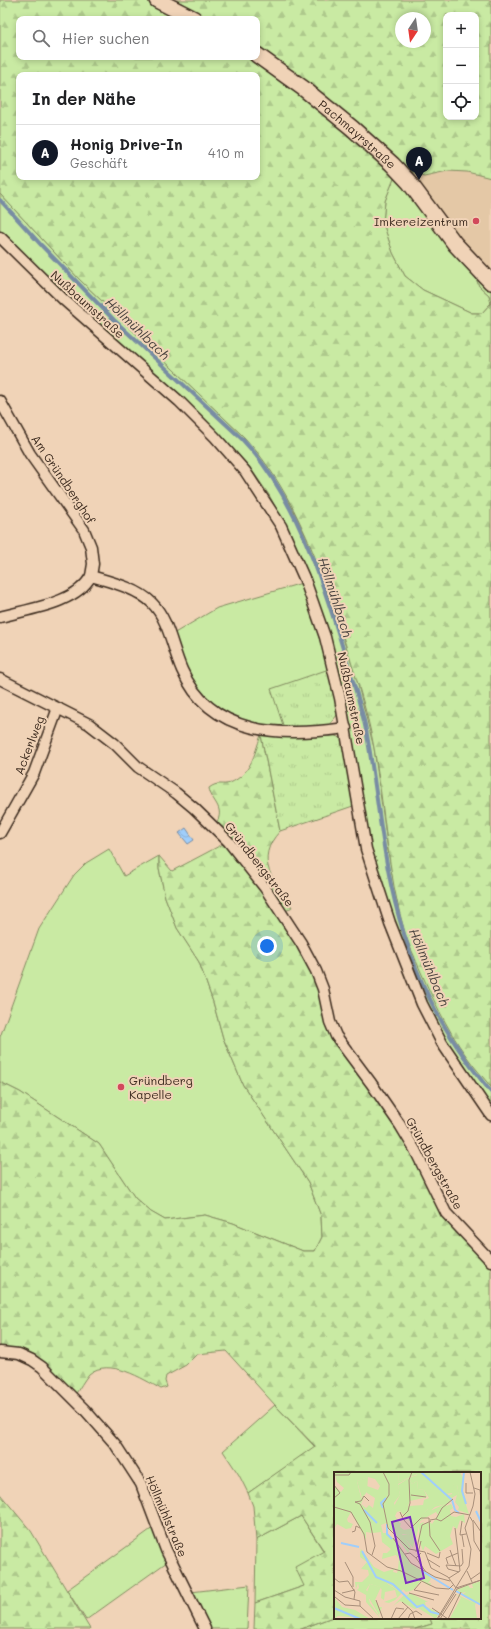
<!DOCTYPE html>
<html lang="de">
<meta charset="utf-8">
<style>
:root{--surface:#fff;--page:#f2f2f2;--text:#202124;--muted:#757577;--line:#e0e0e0;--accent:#111827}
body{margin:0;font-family:Mali,sans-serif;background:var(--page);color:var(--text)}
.controls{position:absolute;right:12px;top:12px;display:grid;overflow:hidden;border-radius:8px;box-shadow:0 2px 6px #0003}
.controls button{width:36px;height:36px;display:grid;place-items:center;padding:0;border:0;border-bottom:1px solid var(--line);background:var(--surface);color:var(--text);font:20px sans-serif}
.compass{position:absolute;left:395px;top:12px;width:36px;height:36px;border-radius:50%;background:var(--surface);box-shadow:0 2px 6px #0003;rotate:193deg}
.you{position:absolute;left:267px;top:946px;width:14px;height:14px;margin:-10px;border:3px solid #fff;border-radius:50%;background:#1a73e8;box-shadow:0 0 0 6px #1a73e833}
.badge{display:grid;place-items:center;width:26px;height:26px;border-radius:50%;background:var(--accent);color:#fff;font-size:13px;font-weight:700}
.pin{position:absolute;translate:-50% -33px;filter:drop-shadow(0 1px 2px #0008)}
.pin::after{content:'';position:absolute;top:21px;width:14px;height:12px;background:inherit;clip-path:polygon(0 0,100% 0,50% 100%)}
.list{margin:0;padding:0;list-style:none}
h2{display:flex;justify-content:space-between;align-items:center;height:52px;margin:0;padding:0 16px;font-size:17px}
h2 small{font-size:13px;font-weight:400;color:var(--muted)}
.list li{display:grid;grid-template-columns:26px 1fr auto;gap:12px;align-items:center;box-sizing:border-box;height:56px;padding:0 16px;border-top:1px solid var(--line)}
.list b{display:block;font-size:15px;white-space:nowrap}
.list p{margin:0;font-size:13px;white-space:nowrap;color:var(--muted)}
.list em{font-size:13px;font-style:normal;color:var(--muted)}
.icon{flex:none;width:22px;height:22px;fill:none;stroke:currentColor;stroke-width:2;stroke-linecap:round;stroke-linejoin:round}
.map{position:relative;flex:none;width:491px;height:1629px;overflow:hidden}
.search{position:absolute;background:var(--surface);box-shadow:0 2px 6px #0003;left:16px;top:16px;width:244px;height:44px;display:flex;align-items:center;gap:10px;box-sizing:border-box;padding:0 14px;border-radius:8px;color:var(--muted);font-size:15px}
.panel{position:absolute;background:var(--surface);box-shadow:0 2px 6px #0003;left:16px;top:72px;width:244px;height:108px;border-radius:8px}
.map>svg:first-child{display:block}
.built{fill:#e4c8a6}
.green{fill:#c9eaa3;stroke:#828a60}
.forest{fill:url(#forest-firs);stroke:#828a60;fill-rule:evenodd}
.park{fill:url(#park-tufts);stroke:#828a60}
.water{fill:url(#water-waves);stroke:#788ca3}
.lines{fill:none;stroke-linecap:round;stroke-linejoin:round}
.stream{stroke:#788ca3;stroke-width:4}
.street-casing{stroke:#3b2a1e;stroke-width:13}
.secondary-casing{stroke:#3b2a1e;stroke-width:18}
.street{stroke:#f0d3b7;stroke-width:10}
.secondary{stroke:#f0d3b7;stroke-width:15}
.poi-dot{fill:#d1495b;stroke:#f0d3b7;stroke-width:1.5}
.labels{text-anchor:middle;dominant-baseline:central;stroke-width:4;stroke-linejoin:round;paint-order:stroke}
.street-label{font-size:12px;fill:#3b2a1e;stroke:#f0d3b7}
.poi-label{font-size:12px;fill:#3b2a1e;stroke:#f0d3b7;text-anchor:end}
.water-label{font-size:13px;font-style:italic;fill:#4a433f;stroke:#f0d3b7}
.inset-river{fill:none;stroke:#a0cefb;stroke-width:2}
.inset-road{fill:none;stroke:#a88f7a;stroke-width:1}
.view{fill:#7b2cbf;fill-opacity:0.15;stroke:#7b2cbf;stroke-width:2}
.inset-edge{fill:none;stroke:#3b2a1e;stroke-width:2}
</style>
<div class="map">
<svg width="491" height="1629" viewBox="0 0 491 1629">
<defs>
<pattern id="forest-firs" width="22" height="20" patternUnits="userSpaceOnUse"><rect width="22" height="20" fill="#c9eaa3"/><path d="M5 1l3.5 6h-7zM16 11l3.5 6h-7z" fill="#aec98c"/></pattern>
<pattern id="park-tufts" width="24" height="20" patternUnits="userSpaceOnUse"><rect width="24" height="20" fill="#c9eaa3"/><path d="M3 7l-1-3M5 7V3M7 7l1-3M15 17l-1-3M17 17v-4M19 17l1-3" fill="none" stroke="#aec98c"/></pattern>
<pattern id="water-waves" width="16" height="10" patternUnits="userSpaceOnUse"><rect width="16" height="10" fill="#a0cefb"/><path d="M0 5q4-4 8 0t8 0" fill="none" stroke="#8bb1d7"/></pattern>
</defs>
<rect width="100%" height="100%" fill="#f0d3b7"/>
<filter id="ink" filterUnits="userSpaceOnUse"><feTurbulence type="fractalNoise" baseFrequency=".025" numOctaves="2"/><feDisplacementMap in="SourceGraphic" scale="8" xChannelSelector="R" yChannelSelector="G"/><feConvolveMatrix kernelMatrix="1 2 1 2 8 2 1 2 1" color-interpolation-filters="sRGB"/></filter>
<g filter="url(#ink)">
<path class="built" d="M 405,168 L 437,174 L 448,171 L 467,172 L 491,178 L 491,272 L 464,244 Z"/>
<g class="green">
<path d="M 395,176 L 428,220 L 473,270 L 479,286 L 489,295 L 491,303 L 482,313 L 472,313 L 423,290 L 405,276 L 393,253 L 383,223 L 385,201 Z"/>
<path d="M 0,194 L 80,280 L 244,437 L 260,454 L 280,483 L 315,555 L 356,677 L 374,748 L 388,851 L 396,895 L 406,934 L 444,1019 L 467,1056 L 491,1087 L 491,1108 L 454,1053 L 432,1013 L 415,977 L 393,920 L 368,841 L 351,734 L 291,537 L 269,495 L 249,466 L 216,432 L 68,299 L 0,231 Z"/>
<path d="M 302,583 L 329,669 L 284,728 C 248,727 214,712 193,683 C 185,672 178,648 173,634 L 217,608 Z"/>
<path d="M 109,849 L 124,876 L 159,856 L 159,868 L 165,897 L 177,928 L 199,962 L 213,1002 L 223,1038 L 243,1085 L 308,1182 L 321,1216 L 322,1237 L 315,1251 L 303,1251 L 233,1223 L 205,1215 L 165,1220 L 151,1212 L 135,1198 L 99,1144 L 20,1092 L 0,1082 L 0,1037 L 39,929 L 74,875 L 86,863 Z"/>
<path d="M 275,1405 L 315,1447 L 248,1493 L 239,1475 L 223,1451 Z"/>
<path d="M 301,1516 L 324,1552 L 304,1586 L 255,1603 L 256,1540 Z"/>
<path d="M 154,1527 L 167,1562 L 86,1620 L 67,1590 Z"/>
<path d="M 249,1585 L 247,1629 L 208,1629 L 191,1592 Z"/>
<path d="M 335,1616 L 335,1618 L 430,1618 L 432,1624 L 415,1629 L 301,1629 Z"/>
</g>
<g class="forest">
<path d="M 0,0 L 491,0 L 491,178 L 467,172 L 448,171 L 424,176 L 412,172 L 405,168 L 395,176 L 385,201 L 383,223 L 393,253 L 405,276 L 423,290 L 472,313 L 482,313 L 491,303 L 489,295 L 479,286 L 473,270 L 491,289 L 491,1087 C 483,1077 474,1067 467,1057 C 446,1028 431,995 417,963 C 413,953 408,943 405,933 C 387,872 385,809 374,748 C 368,714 357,681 347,649 C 324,577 296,492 244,437 L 80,280 L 0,194 ZM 446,15 L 476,15 L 476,117 L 446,117 ZM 401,18 L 425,18 L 425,42 L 401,42 ZM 19,19 L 257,19 L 257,57 L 19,57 ZM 19,75 L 257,75 L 257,177 L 19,177 Z"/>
<path d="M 261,735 L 280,831 C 253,860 274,881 292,907 L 286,911 L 216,824 C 226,807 211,802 209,788 C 218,781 222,786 230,783 C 251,774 254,755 261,735 Z"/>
<path d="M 225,843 L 252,876 L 297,944 L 312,973 L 351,1061 L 404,1140 L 422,1172 L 432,1198 L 445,1219 L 491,1268 L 491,1629 L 415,1629 L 432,1624 L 430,1618 L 480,1618 L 480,1473 L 335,1473 L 335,1616 L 301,1629 L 254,1629 L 255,1603 L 304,1586 L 295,1567 L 324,1551 L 301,1516 L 256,1540 L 253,1506 L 248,1493 L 315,1446 L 275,1405 L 226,1351 L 197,1354 L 186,1365 L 166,1376 L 165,1381 L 167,1387 L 161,1389 C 143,1379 109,1357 89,1374 C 84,1380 79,1389 75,1395 L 21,1351 L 6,1347 L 0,1348 L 0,1082 L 20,1092 L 99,1144 L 135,1198 L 151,1212 L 165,1220 L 205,1215 L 233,1223 L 303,1251 L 315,1251 L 322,1237 L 321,1216 L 308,1182 L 243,1085 L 223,1038 L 213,1002 L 199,962 L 177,928 L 165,897 L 159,868 L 159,856 L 172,871 Z"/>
<path d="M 0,1494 L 31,1531 L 90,1629 L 0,1629 Z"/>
</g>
<g class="park">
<path d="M 329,669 L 338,714 L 329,725 L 284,728 L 271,689 Z"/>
<path d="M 261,735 L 297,737 L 335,736 L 344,739 L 353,806 L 280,831 Z"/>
</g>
<path class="water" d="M 186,828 L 194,840 L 188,844 L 179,833 Z"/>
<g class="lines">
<path class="stream" d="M 0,200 L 42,246 L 114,320 L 242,439 C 294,493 323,581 344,652 C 352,679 362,707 367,735 C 379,801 383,869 404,934 C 417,977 439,1022 465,1058 C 473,1070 482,1081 491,1092"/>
<g class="street-casing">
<g id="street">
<path d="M 0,237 L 64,300 L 179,401 L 215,437 L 245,471 L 281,526 L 305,580 L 325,637 L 340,698 L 366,849 L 390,923 L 422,1004 L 442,1043 L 491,1115"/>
<path d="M 0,401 L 30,454 L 84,530 L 91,547 L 93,564 L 91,576"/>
<path d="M 0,617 C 28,609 76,604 91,576 C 111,582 137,588 152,603 C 169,620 172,648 182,670 C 211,737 283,737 346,728"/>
<path d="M 0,679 L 89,724 L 115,744 L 138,767 L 176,793 L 194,808 L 228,841 L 265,888 L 301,943 L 316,971 L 323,989 L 330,1022 L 336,1036 L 371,1083 L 400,1125 L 415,1150 L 446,1213 L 491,1261"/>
<path d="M 0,833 L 34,773 L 58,708"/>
<path d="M 0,1352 L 19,1354 L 32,1360 L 42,1367 L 85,1410 L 115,1444 L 141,1484 L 166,1550 L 205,1629"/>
</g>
</g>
<g class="secondary-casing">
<g id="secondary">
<path d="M 157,0 L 194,19"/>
<path id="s1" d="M 257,55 L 303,88 L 352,128 L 392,164 L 409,182 L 455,244 L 491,282"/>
</g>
</g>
<use href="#street" class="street"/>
<use href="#secondary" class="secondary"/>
</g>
</g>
<g class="poi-dot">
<circle cx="476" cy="221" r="4"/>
<circle cx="121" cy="1087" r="4"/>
</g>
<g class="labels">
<g class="street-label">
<text stroke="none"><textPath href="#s1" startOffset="128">Pachmayrstraße</textPath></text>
<text transform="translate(88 304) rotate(42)">Nußbaumstraße</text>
<text transform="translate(64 479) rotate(56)">Am Gründberghof</text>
<text transform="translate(352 698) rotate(78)">Nußbaumstraße</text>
<text transform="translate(29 745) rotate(-69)">Ackerlweg</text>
<text transform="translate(260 864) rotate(52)">Gründbergstraße</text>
<text transform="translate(435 1163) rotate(61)">Gründbergstraße</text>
<text transform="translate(167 1516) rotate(67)">Höllmühlstraße</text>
</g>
<g class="poi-label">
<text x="468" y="221">Imkereizentrum</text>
<text x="129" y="1080" text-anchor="start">Gründberg<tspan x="129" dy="14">Kapelle</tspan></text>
</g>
<g class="water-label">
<text transform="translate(138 328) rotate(44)">Höllmühlbach</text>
<text transform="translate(336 597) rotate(72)">Höllmühlbach</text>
<text transform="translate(430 967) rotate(67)">Höllmühlbach</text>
</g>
</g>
<g transform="translate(334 1472)">
<rect width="147" height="147" fill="#f0d3b7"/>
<path d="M 65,0 L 83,0 L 84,2 L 64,10 ZM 34,5 L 33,20 L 28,26 L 23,9 ZM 75,6 L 78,12 L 83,9 L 84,17 L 90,18 L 93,25 L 76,29 L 73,37 L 63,40 L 60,34 L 66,23 L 64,13 ZM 119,12 L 122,15 L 123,13 L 125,23 L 128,21 L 135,42 L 124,38 L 125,35 L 121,30 L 123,23 L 116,27 L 107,18 L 115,23 L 118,22 ZM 113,31 L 112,34 L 117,32 L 119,36 L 116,38 L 117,44 L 122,45 L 130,42 L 131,51 L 126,48 L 123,57 L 119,54 L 116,64 L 119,72 L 102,82 L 91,74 L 89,79 L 85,68 L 85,52 L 90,50 L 89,52 L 96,50 L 98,52 L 104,43 L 102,40 L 84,50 L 84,48 L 94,37 L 98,38 ZM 74,62 L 81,66 L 79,76 L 68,63 ZM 147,109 L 147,132 L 142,131 L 141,133 L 143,147 L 116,146 L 127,126 L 122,122 L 140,131 L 128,123 L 132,120 L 127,121 L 123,118 L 134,113 L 136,116 L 139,116 L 138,112 ZM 52,111 L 68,121 L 61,128 L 55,131 L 50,130 L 63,125 L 61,118 L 51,120 L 50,128 L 47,126 L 48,114 L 54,114 ZM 36,112 L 47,115 L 41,128 L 45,135 L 48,135 L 45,143 L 35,126 L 40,127 L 33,120 ZM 76,121 L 94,130 L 91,130 L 92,135 L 82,134 L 85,135 L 81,137 L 66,129 L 59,134 L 70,123 L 74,126 L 72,124 Z" fill="#c9eaa3"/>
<path d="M 0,0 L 65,0 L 64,10 L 83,3 L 83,0 L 126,0 L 129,6 L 130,0 L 129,19 L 133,31 L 128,22 L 125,25 L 123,13 L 122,22 L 119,12 L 119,21 L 110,22 L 117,27 L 115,31 L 101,35 L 96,39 L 97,43 L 94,37 L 87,45 L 82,67 L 74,62 L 68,62 L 77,75 L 74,81 L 59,59 L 54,57 L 55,54 L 52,51 L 47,53 L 49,61 L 53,61 L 65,72 L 76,91 L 94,103 L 97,107 L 94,111 L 97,111 L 96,114 L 87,109 L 79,118 L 72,120 L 69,117 L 67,120 L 53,111 L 55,114 L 48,114 L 49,119 L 46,115 L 36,112 L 32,118 L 41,127 L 35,127 L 36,131 L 47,147 L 32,130 L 32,123 L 23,118 L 25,116 L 24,111 L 22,117 L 21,110 L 28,110 L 35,103 L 34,98 L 27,97 L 33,90 L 26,85 L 26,80 L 27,77 L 40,95 L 50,100 L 60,97 L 59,100 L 63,101 L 64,98 L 59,96 L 64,97 L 65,87 L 62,83 L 48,87 L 49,81 L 53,81 L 57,77 L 48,70 L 47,60 L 39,61 L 37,57 L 38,61 L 32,60 L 32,68 L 17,40 L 13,47 L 14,50 L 19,52 L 17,56 L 12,57 L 3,52 L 0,57 L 0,13 L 7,20 L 10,16 L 3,10 ZM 34,5 L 41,7 L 46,14 L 44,18 L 33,14 L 33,11 L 33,21 L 41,26 L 39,36 L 35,33 L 32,36 L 27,32 L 30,25 L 27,26 L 23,9 ZM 75,6 L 78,12 L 83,9 L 84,17 L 90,18 L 95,26 L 90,28 L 89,33 L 75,34 L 66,39 L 79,53 L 79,56 L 70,58 L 66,55 L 67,51 L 65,51 L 67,47 L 60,49 L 63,47 L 61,44 L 63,40 L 60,31 L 66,23 L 64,12 ZM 0,125 L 8,135 L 21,138 L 36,147 L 4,144 L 0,147 Z" fill="#c9eaa3" fill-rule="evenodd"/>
<path d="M 89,133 L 105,141 L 102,147 L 84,136 Z" fill="#c9eaa3"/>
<path class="inset-river" d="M 87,0 L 118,28 L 121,38 L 125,41M 130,0 L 128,19 L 132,32M 49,36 L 47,31 L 52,26M 30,38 L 43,51M 142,39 L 147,50M 53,52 L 53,62 L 58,67M 7,71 L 25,75M 28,79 L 42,105 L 59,112 L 83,135 L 89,133 L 97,140 L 105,142M 88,99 L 119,118M 122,119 L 147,133M 0,136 L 26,147"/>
<path class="inset-road" d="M 49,0 L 55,12 L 55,23 L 49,32 L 54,56 L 75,77 L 91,80M 0,3 L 15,3 L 17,0M 132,11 L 132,21 L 139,21M 0,13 L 6,21 L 0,26M 140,16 L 146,18 L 147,29M 77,23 L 92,25M 35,29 L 30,24 L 27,29 L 21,30 L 26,32 L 36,50 L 41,74 L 38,83M 0,35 L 17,40 L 30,62 L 33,80 L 53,95 L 67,99 L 102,116 L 115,117 L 119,113M 66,40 L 69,47 L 77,56 L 87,46 L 95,46 L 96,64 L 106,79M 68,45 L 74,39 L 76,31 L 75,8 L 78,0M 136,45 L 139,50 L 140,69 L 147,81M 102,47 L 107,49 L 120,40 L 136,43M 96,48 L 102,47 L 108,36 L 119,27M 139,48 L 147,60M 128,49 L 126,63 L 132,62M 18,60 L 21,59 L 22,54 L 26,56M 128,63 L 130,75M 59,66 L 77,91 L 101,105 L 116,109M 116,78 L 122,94M 82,80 L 88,53 L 97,49M 91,80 L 97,96 L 114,105 L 122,116 L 147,108M 84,81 L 87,69M 93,81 L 105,86 L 106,80M 71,82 L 76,81 L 82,86 L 87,81M 82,86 L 92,100M 93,87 L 106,95M 11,90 L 19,105 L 19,115M 114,92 L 112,86 L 124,81 L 121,56M 127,94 L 129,91 L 128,77M 133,99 L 138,110M 125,100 L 114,97 L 112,93 L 127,94M 0,106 L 5,110 L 14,109 L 21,120 L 20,127M 115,106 L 126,99 L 124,81M 137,107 L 147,100M 87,110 L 80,118 L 105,123M 0,118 L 11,125 L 26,129 L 26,134 L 40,147M 8,121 L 21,118M 75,121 L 100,128M 1,125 L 11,133 L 26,134M 42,128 L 49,147M 68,130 L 78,139 L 81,147M 98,136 L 114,147 L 127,120M 57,147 L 62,136 L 70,137M 64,147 L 74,135M 74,147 L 76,142 L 82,139 L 88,143M 103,147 L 135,94 L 137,77 L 131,56 L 139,34 L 141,22 L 136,0M 104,147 L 123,117 L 147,108M 106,147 L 122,122"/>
<path class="view" d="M 76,45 L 90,106 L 72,111 L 58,50 Z"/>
<rect width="147" height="147" class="inset-edge"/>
</g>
</svg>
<div class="controls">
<button>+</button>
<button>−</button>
<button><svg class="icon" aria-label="locate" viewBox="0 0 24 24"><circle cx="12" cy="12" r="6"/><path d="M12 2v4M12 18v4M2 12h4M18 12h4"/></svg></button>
</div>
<svg class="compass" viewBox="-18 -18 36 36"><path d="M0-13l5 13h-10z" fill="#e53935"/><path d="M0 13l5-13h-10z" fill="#757577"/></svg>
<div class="you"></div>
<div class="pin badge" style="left:419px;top:180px">A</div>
<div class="search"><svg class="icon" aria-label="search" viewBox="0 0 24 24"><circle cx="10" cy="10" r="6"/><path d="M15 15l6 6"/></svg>Hier suchen</div>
<section class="panel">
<h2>In der Nähe<small></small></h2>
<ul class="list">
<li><span class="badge">A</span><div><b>Honig Drive-In</b><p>Geschäft</p></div><em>410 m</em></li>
</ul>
</section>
</div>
